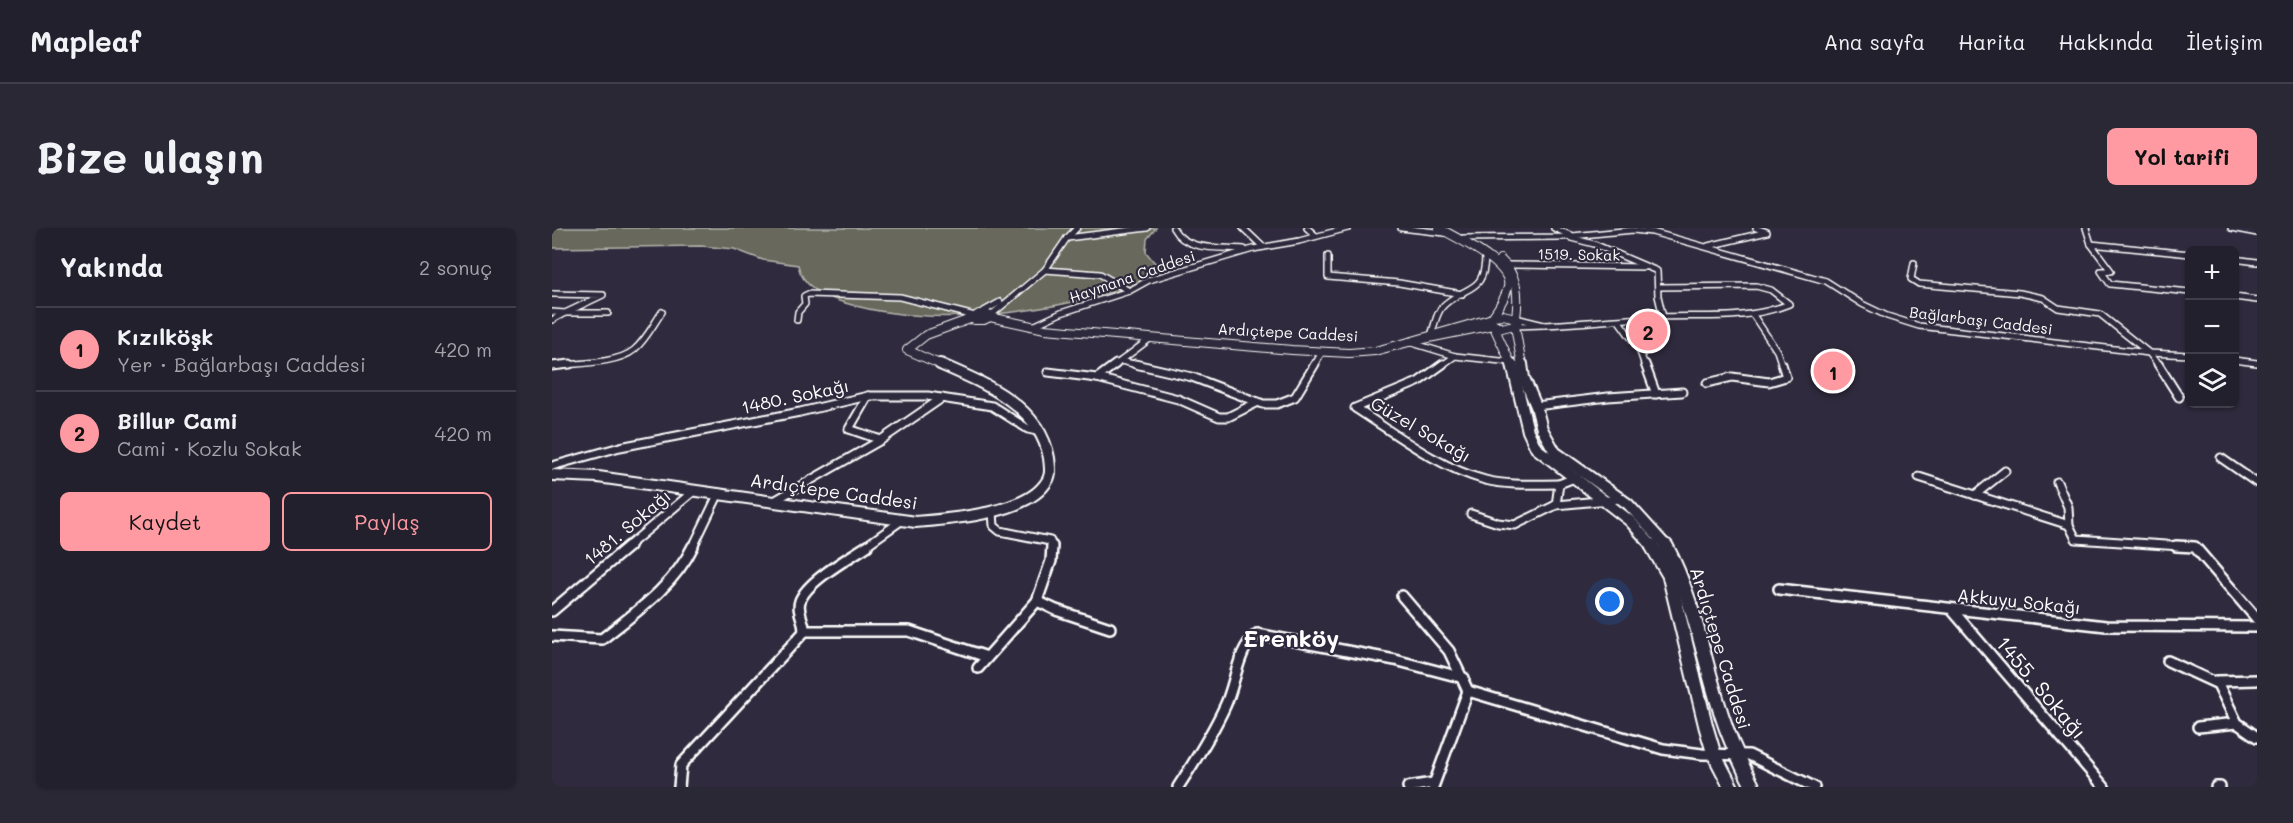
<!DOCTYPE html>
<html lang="tr">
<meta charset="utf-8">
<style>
:root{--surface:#23202e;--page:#2b2836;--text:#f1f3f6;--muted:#a3a3aa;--line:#403e4a;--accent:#ff9aa2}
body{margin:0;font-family:Mali,sans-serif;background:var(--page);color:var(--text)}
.controls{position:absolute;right:18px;top:18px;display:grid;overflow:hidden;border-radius:9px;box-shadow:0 2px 4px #0004}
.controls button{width:54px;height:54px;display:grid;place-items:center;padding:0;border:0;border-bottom:2px solid var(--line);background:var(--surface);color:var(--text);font:30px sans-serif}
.you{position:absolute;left:1058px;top:374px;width:21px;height:21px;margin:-15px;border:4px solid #fff;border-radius:50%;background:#1a73e8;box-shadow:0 0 0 9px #1a73e833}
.badge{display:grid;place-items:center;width:39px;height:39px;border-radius:50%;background:var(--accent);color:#111;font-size:20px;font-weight:700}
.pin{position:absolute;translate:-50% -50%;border:3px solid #fff;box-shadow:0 2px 6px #0006}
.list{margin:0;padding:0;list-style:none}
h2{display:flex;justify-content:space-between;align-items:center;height:78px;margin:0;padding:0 24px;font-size:26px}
h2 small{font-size:20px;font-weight:400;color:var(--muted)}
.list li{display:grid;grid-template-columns:39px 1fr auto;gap:18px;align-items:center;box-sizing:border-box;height:84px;padding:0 24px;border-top:2px solid var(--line)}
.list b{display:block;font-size:22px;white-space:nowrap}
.list p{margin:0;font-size:20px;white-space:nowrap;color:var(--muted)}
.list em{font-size:20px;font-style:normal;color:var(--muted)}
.actions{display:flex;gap:12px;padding:18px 24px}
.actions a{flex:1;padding:14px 0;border:2px solid var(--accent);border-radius:9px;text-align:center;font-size:21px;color:var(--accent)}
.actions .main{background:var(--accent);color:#111}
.icon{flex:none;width:33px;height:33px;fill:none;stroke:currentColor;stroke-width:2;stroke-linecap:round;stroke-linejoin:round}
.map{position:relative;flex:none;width:1705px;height:559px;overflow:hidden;border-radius:9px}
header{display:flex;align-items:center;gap:36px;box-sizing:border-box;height:84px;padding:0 30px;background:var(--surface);border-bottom:2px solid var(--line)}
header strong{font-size:28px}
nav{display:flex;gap:33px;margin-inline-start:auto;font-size:21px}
.intro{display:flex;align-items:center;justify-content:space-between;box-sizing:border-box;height:144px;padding:0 36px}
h1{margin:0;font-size:42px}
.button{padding:15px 27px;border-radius:9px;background:var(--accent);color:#111;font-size:21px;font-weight:700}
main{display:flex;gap:36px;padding:0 36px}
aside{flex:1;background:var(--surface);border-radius:9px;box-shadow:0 2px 4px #0004}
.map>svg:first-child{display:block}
.green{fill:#67695b;stroke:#b3b4ad;stroke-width:1.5}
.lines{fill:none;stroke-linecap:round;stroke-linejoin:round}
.street-far2-casing{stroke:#fff;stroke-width:8}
.street-far1-casing{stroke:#fff;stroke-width:11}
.street-casing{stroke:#fff;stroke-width:14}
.secondary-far2-casing{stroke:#fff;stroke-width:10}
.secondary-far1-casing{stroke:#fff;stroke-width:14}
.secondary-casing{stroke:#fff;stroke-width:17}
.street-far2{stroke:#2f2a3d;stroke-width:5}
.street-far1{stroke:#2f2a3d;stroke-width:7}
.street{stroke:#2f2a3d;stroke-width:9}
.secondary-far2{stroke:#2f2a3d;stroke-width:8}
.secondary-far1{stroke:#2f2a3d;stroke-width:10}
.secondary{stroke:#2f2a3d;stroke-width:13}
.labels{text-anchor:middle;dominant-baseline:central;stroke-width:4.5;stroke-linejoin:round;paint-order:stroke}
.far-street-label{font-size:15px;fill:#fff;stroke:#2f2a3d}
.street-label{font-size:18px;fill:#fff;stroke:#2f2a3d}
.near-street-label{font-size:21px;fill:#fff;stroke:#2f2a3d}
.district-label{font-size:24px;font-weight:bold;fill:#fff;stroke:#2f2a3d}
</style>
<header>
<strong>Mapleaf</strong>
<nav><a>Ana sayfa</a><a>Harita</a><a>Hakkında</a><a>İletişim</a></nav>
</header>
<div class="intro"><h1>Bize ulaşın</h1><a class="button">Yol tarifi</a></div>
<main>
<aside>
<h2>Yakında<small>2 sonuç</small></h2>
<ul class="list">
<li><span class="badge">1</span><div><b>Kızılköşk</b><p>Yer · Bağlarbaşı Caddesi</p></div><em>420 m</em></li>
<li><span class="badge">2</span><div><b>Billur Cami</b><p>Cami · Kozlu Sokak</p></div><em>420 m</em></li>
</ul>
<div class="actions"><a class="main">Kaydet</a><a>Paylaş</a></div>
</aside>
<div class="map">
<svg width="1705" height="559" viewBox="0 0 1705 559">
<rect width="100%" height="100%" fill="#2f2a3d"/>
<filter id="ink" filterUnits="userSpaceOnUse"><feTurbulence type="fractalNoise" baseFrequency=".0167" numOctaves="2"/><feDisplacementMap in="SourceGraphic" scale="12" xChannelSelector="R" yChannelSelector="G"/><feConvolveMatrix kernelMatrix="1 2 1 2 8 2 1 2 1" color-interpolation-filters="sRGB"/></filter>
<g filter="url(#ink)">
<path class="green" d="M 0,0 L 604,0 L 595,11 L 594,24 L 602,34 L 619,43 C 526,82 390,104 293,75 C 273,69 250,59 246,37 L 211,32 L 182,21 L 149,18 L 0,20 Z"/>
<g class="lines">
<g class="street-far2-casing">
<g id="street-far2">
<path d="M 621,0 C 634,24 667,19 692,21"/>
<path d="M 691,0 L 711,19"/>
<path d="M 755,0 L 764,8"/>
<path d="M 849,0 L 893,5"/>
<path d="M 1002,0 L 1020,8"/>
<path d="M 1534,0 L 1539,16 L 1559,43 L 1549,43 L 1558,56 L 1638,64"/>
<path d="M 1679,0 L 1705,5"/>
<path d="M 515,10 L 595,0"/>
<path d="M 911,10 L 1010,9 L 1081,2 L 1100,4 L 1274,53 L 1310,76 L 1335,88 L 1367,98 L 1597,125 L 1638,127"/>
<path d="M 1019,10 L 1042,16 L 1105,43 L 1106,68 L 1111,89"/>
<path d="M 1539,16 L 1638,26"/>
<path d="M 1156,18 L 1215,4 L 1204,0"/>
<path d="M 776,28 L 776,49 L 847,55 L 910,66"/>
<path d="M 1682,31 L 1705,34"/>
<path d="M 1362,35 L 1359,51 L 1367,56 L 1468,65 L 1491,70 L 1506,80 L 1548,86 L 1597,125 L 1607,138"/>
<path d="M 957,37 L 1093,39"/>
<path d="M 493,42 L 548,46 L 577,63"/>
<path d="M 0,66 L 51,67 L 13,85 L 0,84"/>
<path d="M 1682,69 L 1705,72"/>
<path d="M 425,87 L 448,74"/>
<path d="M 1201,87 L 1225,123 L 1230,138"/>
<path d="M 438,88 L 493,42 L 515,10 L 525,0"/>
<path d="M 0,92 L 13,85 L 56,85"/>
<path d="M 245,92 L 246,84 L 253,76 L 252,68 L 256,66 L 348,69 L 423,88"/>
<path d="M 1067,93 L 1087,121 L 1093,138"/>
<path d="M 992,97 C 1031,95 1069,91 1108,89 C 1153,87 1195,93 1237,76 L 1219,62 L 1204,58 L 1106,59"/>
<path d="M 963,98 L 992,97 L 964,90"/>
<path d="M 479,99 L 509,85 L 577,63 L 597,52 L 701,21 L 747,13 L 796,0"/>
<path d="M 879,107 C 883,97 884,84 892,77 C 915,56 933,66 933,27"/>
<path d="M 857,114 L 903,128 L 958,134"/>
<path d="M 1682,132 L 1705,135"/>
<path d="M 569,133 L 590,138"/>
<path d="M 3,138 C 24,135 65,136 82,122 C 94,112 101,97 110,84"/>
<path d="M 562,138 L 599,110"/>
<path d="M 762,138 L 770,124"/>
<path d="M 889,138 L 903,128"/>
</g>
</g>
<g class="street-far1-casing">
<g id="street-far1">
<path d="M 583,136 L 640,149 L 711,176 L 725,176 L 743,169 L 763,136"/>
<path d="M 891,136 L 866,154 L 803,180 C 844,206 885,239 933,252 C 957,258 983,256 1007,256"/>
<path d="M 1093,136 L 1104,166"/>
<path d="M 1606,136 L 1627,169"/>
<path d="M 0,138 L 18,136"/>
<path d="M 496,144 L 545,150 L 564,136"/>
<path d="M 545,150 L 626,171 L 667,189 L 676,189 L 706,174"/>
<path d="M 1155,155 L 1180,149 L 1217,154 L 1234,149 L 1230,136"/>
<path d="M 316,168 L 297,201 L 329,212"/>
<path d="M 984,178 L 1056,169 L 1130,164"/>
<path d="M 1669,230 L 1705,255"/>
<path d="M 0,238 L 68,219 L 248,184 L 316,168 L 376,168 L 440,178 L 476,201 L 489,204"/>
<path d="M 1367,249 L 1517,297 L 1524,311 L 1643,319"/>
<path d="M 1505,254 L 1516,279 L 1517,297"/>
<path d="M 1423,267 L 1453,243"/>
<path d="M 222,273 L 329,212 L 390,170"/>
<path d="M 1004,277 L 1007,256 L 1025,249"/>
<path d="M 441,284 L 442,298 L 448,303 L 498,313 L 500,319"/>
<path d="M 919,286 L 946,295 L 963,297 L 1004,277 L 1068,271"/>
<path d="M 75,319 L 143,262"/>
<path d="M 141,319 L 167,265"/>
<path d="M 312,319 L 349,293"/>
</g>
</g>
<g class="street-casing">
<g id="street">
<path d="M 1624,318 L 1643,319 L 1705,391"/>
<path d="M 1227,361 L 1554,398 L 1705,399"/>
<path d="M 850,368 L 897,423 L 916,463"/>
<path d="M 485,373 L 504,382 L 558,400"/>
<path d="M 0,383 L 77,318"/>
<path d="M 1401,383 L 1552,559"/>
<path d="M 253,403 L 357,403 L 435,429"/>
<path d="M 0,408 L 50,411 C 84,384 122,358 141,318"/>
<path d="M 1616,433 L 1666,456 L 1685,495 L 1705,509"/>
<path d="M 426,440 L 485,373 L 499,333 L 500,318"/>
<path d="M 1666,456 L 1665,453 L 1705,452"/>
<path d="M 916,463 L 1111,521 L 1150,526 L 1197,527 L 1262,559"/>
<path d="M 1646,499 L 1685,495"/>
<path d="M 127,559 L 129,537 L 251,405 C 255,395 244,385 248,373 C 255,353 297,330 315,318"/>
<path d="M 626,559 C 643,533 660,506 673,478 C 684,455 685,421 705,406 L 843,432 L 912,450"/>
<path d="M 856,559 L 881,555"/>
<path d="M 881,559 L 916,463"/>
<path d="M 1664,559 L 1668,559"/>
</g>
</g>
<g class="secondary-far2-casing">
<g id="secondary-far2">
<path d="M 887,0 C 904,10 961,36 956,59 C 954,69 947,79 941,88"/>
<path d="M 948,31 C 966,47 967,67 964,90"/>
<path d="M 427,86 L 435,86 L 438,89 L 432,92 L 422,92 L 421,90 Z"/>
<path d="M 951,87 L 964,90 L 966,96 L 950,100 L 937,93 L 941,88 Z"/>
<path d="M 438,89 L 493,101 L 740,122 L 797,125 L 823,123 L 857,114"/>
<path d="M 937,91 L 857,114 L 941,97 L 960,138"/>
<path d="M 963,98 L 970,138"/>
<path d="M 392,138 L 355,122 L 374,107 L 421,90"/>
</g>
</g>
<g class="secondary-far1-casing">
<g id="secondary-far1">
<path d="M 960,136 L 976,203 L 984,220 L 1078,293 L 1101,319"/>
<path d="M 970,136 L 972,150 L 984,178 L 990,201 L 1003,224 L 1076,276 L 1115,319"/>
<path d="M 0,247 L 46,249 L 364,294 C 398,291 472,286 493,256 C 500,248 498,240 497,230 C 488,178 432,155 388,136"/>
</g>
</g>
<g class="secondary-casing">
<g id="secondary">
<path d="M 1100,318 L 1117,347 L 1154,499 L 1162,526 L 1179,559"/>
<path d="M 1114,318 C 1142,371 1151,431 1170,488 C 1178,513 1189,536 1201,559"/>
</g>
</g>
<use href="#street-far2" class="street-far2"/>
<use href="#street-far1" class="street-far1"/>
<use href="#street" class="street"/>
<use href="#secondary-far2" class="secondary-far2"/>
<use href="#secondary-far1" class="secondary-far1"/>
<use href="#secondary" class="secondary"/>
</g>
</g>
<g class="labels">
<g class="far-street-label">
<text transform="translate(1027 26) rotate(1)">1519. Sokak</text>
<text transform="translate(580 48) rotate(-19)">Haymana Caddesi</text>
<text transform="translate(1429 92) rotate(7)">Bağlarbaşı Caddesi</text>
<text transform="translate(736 104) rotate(3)">Ardıçtepe Caddesi</text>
</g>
<g class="street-label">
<text transform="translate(243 168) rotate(-12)">1480. Sokağı</text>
<text transform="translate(869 201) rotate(30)">Güzel Sokağı</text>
<text transform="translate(282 263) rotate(8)">Ardıçtepe Caddesi</text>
<text transform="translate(75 299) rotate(-40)">1481. Sokağı</text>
<text transform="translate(1467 373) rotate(6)">Akkuyu Sokağı</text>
<text transform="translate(1169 420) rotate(73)">Ardıçtepe Caddesi</text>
</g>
<g class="near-street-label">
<text transform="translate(1490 459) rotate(50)">1455. Sokağı</text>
</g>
<g class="district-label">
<text x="739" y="409">Erenköy</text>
</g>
</g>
</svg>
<div class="controls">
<button>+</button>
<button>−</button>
<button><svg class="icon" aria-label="layers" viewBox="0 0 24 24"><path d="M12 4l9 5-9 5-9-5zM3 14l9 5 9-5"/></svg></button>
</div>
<div class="you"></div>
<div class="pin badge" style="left:1281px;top:143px">1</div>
<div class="pin badge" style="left:1096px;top:103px">2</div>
</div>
</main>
